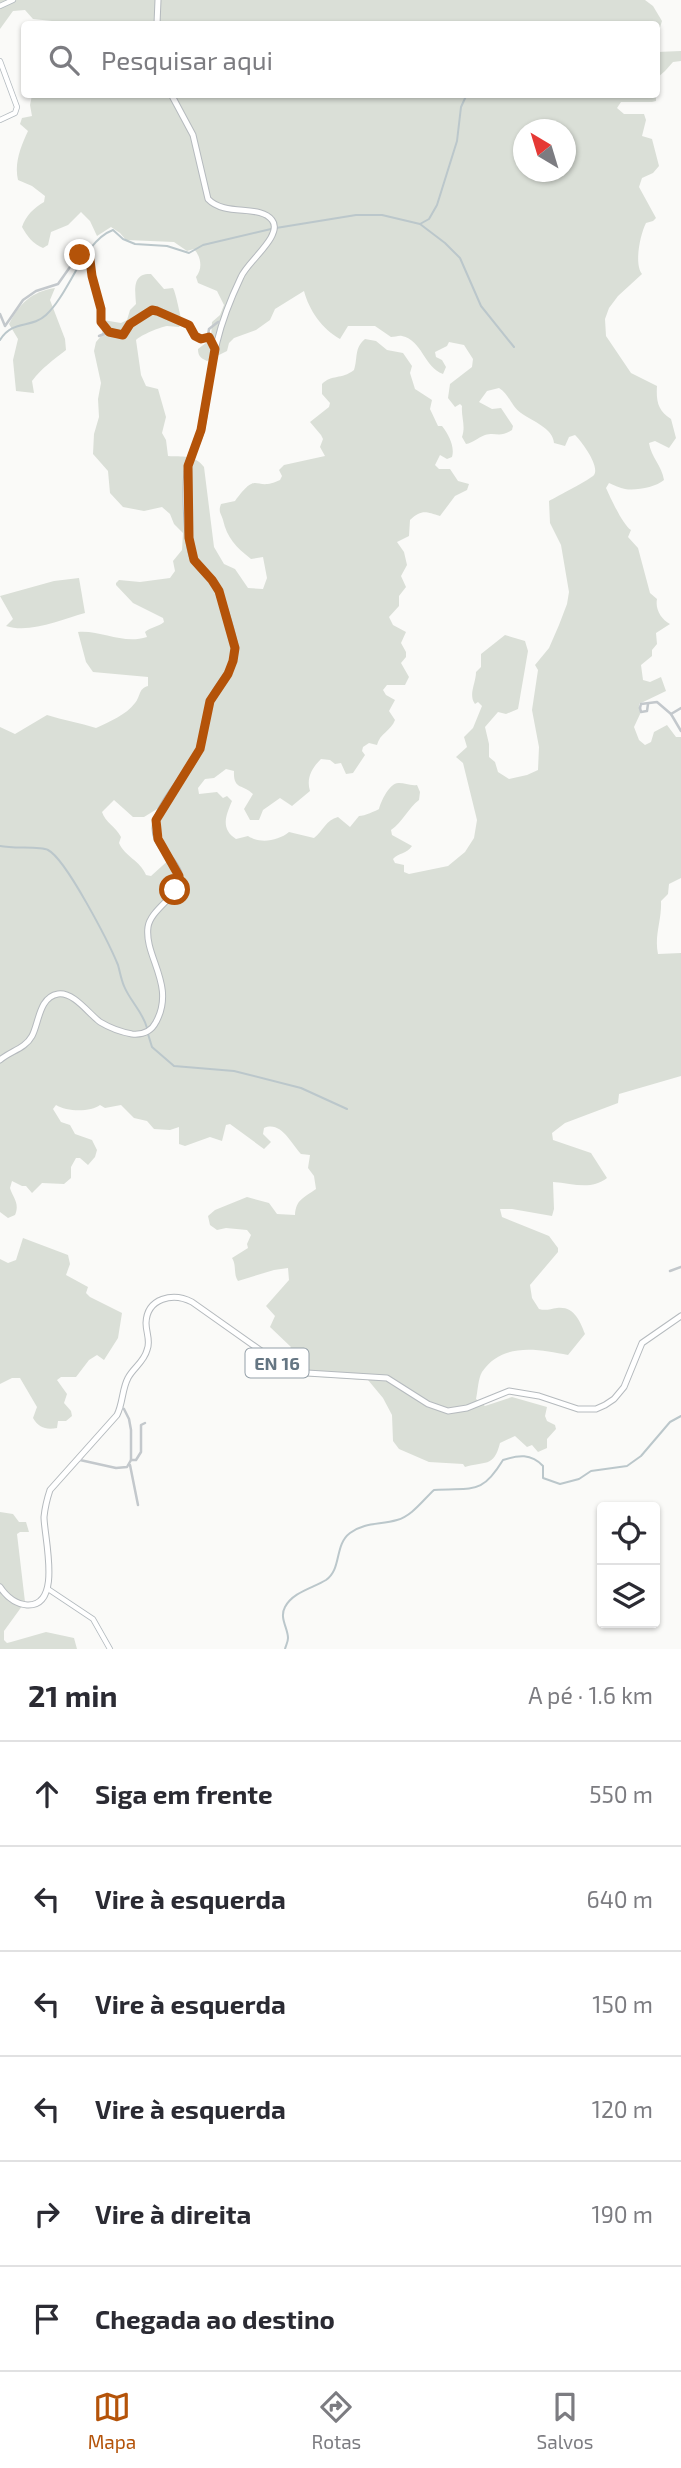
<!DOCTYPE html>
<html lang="pt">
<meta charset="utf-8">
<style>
:root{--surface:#fff;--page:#f7f7f7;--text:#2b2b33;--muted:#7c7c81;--line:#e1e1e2;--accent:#b45309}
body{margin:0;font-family:"Exo 2",sans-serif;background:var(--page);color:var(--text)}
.controls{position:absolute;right:21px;bottom:21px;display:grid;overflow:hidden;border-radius:7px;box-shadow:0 2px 5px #0004}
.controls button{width:63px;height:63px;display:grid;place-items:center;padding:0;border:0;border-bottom:2px solid var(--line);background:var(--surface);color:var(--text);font:35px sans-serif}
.compass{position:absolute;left:513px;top:119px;width:63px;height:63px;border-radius:50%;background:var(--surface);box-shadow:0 2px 5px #0004;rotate:322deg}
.stop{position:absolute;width:21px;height:21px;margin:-16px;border:5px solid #b45309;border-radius:50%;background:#fff}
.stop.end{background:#b45309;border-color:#fff;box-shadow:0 2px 7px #0008}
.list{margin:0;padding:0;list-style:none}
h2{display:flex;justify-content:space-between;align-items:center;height:91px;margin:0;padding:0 28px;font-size:30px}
h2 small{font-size:23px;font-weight:400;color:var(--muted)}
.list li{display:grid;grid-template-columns:46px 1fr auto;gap:21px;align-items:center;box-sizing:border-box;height:105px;padding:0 28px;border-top:2px solid var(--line)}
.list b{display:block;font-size:26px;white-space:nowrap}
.list em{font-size:23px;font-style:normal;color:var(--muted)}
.icon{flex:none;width:38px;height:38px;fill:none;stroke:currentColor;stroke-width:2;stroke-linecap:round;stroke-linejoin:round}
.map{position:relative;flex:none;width:681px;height:1649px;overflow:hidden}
.search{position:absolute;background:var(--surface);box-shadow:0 2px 5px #0004;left:21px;right:21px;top:21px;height:77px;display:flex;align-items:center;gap:18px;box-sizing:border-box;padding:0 24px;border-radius:7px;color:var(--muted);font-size:26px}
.sheet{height:721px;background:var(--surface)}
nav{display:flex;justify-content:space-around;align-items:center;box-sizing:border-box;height:98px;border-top:2px solid var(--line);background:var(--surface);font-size:19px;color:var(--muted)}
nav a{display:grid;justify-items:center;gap:4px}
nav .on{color:var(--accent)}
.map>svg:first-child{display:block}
.green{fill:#dadfd7;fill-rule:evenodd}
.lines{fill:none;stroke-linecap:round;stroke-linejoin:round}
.stream{stroke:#bbc7cb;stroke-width:2}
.secondary-casing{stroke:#b3babf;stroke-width:6}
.primary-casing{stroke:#b5babe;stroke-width:7}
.street{stroke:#c3c8cc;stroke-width:2.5}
.secondary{stroke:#fff;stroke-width:4.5}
.primary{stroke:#fff;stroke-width:5}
.route{stroke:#b45309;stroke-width:9}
.labels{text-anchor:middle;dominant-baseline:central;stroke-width:7;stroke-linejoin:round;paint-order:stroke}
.shield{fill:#fff;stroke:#939fa8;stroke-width:2}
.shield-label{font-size:18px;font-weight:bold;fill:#657683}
</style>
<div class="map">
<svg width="681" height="1649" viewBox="0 0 681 1649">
<rect width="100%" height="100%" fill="#fafaf8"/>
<g class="green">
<path d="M 0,0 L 645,0 L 653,6 L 662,21 L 657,37 L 656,24 L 54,24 L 52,21 L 33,19 L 25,10 L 13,11 L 0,29 Z"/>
<path d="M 681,51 L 681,61 L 673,62 L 665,71 L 657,78 L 657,52 Z"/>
<path d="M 32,95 L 656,95 L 656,101 L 652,102 L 621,102 L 617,108 L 624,114 L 644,114 L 646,120 L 642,136 L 652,139 L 659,166 L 653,173 L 642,178 L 639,187 L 656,218 L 653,221 L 646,223 C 640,235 634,264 642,274 L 618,296 L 609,308 L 605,319 L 606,336 L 631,373 L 657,386 C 656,401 658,411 671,419 L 676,438 L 669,448 L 655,441 L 649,443 C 651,457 662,466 664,480 C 656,487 636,491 625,489 C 620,488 614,485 609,483 L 606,488 C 611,499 623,525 631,530 L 628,537 L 638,548 L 650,593 L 657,599 C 655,609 661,619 670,624 L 656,633 L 657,644 L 652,650 L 652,656 L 641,665 L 643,680 L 650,682 L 661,677 L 666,691 L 639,704 L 641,712 L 634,727 L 639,740 L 645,745 L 651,742 L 654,732 L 667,725 L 676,737 L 681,737 L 681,878 L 669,884 L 668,894 L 661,901 C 662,920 654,936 658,954 L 681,953 L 681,1076 L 619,1094 L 618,1103 L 565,1123 L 552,1133 L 553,1140 L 591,1153 L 607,1178 C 590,1191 573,1183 553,1182 L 554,1209 L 552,1216 L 512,1209 L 500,1209 L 502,1217 L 549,1236 L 558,1248 L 558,1252 L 530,1285 L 532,1298 L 539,1309 C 546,1311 550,1309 557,1308 C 574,1306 580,1321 585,1334 L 568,1355 C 538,1349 502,1342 482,1372 C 478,1379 478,1390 476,1399 L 485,1406 L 512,1397 L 547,1407 L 545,1416 L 547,1421 L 555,1425 L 556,1429 L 547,1439 L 547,1448 L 538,1452 L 532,1445 L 527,1447 L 515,1436 L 500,1443 C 494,1468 484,1461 465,1467 L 463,1464 L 429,1462 L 399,1449 L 393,1441 L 392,1415 L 383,1398 L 368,1380 L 303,1376 L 277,1368 L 291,1347 L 270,1327 L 275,1316 L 266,1306 L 289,1280 L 288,1268 L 274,1270 L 238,1281 C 233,1274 237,1266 232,1258 L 248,1248 L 247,1244 L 251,1235 L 247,1230 L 226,1228 L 217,1230 L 210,1225 L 208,1216 L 215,1210 L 247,1197 L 269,1203 L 277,1214 L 295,1215 C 296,1199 304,1198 316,1189 L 314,1176 L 308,1168 L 310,1155 L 301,1154 C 290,1142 281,1121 264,1128 L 263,1134 L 271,1142 L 264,1149 L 230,1124 L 226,1125 L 222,1141 L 210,1137 L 185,1146 L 179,1144 L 179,1127 L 170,1130 L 154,1129 L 147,1121 L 134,1118 L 121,1105 L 105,1108 L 100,1105 C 91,1112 67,1112 56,1105 L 53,1109 L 61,1122 L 70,1125 L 75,1134 L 92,1140 L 97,1150 L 95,1157 L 88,1165 L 80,1158 L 76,1158 L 71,1167 L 71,1178 L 64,1184 L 42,1183 L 32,1193 L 26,1186 L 22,1186 L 12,1181 L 10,1188 C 13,1198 20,1203 15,1215 L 8,1218 L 0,1212 L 0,727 L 15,734 L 47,715 C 63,720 80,723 96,728 C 109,722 126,715 135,703 C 141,696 138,689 148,686 L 148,677 L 93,672 L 86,662 L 78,632 C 102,630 123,645 147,637 L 145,632 C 151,627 158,627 164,622 L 163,618 L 133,603 L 116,585 L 116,583 L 119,580 L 140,582 L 170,578 L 175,571 L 173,561 L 182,550 L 183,533 L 174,524 L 170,514 L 162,507 L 144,511 L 123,507 L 110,493 L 108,471 L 93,454 L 94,434 L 99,417 L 98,399 L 101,383 L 94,351 L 96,342 L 102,335 L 103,320 L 121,323 L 127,320 L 130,310 L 136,304 C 135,290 132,273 151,274 L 164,289 L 173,288 C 176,293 180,315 182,322 L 179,327 C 175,327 171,326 167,326 C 160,327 141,335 136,340 L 141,375 L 146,386 L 158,389 L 166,417 L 162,433 L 166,440 L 168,456 C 182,457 194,454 204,467 L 214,547 L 224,564 L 235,569 L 248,588 L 263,589 L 267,578 L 263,557 L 251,559 C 236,547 227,538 223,520 C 221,513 218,512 221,504 L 235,501 C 259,468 253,493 280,480 L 282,476 L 279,470 L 284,465 L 325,456 L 320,447 L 323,439 L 321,435 L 310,422 L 329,407 L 330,403 L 322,394 L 322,384 C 332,374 341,380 354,370 C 358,358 354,348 365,339 L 376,341 L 387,350 L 403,353 L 412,366 L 410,373 L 415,389 L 432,400 L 430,409 L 438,426 L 442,426 C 449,435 455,447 452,457 L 447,459 L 440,455 L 435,465 L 439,469 L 450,469 L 458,481 L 469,484 L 467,490 L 455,496 L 440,516 C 426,512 422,509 410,520 L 409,536 L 397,542 L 404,552 L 407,565 L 401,576 L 406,587 L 399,596 L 399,606 L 389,617 L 393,625 L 406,632 L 401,643 L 406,652 L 406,657 L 401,663 L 409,677 L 405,685 L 387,685 L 383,690 L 386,695 L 395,700 L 389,711 L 395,720 C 391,731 380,733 377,745 L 369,743 L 363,747 L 362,751 L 365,755 L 353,773 L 346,774 L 341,763 L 335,764 L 330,760 L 321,759 C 312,768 306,778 310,791 L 292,806 L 280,798 L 263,810 L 259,820 L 250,820 L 244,809 L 253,794 C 243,784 233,790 234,771 L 226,769 L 214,778 L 205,779 L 198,788 L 199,794 L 217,792 L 223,798 L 227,796 L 232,801 C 226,815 220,829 236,839 L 248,836 C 260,844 278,841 289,832 L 314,838 C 323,831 326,820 338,817 L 350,827 L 359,816 C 365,816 375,811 379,809 C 381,801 390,782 399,783 C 405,783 410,786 417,785 L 420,792 L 419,800 C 408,808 403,822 391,830 L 392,835 L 412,846 C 407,854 398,853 393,859 L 395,863 L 404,865 L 404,872 L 409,874 L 448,866 L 465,852 L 474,838 L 477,820 L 463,763 L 456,757 L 467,747 L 464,737 L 473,728 L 482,706 L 478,702 L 475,704 C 468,695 476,683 476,672 L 481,667 L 481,654 L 505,635 L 525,641 L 528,651 L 518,709 L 506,714 L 498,712 L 485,727 L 489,744 L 489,757 L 495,762 L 498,772 L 509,779 L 527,775 L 538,770 L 539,747 L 532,710 L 538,670 L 535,665 L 549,648 L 559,625 L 567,604 L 569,592 L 561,545 L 550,523 L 549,501 C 556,497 591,479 594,475 C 600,466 582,442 575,435 L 569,437 L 565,446 L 554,443 C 553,428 532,421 521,413 C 511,406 509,394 499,388 L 487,391 L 479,402 L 492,409 L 501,408 L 513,426 L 512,430 C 500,438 496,432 485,435 C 477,438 473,443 466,444 L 462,437 C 466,425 461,418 462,406 L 460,404 L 455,407 L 448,398 L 450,384 L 472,367 L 473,359 L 464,345 L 449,342 L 447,346 L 435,352 L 436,357 L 442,360 L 446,367 L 443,374 C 424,367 422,340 402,336 C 399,335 395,337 391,337 L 375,326 L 348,326 L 340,339 C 322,329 309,310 304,291 L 275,309 L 270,320 L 256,330 L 234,338 L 229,343 L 227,351 L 207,361 C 200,358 198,355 198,349 L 211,339 L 212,322 L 220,315 L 224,305 L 217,291 L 198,283 L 196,277 C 203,268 201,257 194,249 L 187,251 L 174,242 L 126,240 L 120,233 L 111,227 L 97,236 L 90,221 L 81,212 L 68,225 L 51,232 L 48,245 L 43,248 C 33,244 27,236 22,227 C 26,215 34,208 44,202 L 45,196 L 32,186 L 18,180 C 14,163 21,146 28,131 L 20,124 L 22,118 L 32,116 L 30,105 ZM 524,130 L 566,130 L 566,172 L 524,172 ZM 114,800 L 133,817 L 144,817 L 157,809 L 161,814 C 159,831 163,843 172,857 L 151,876 L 146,875 C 140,860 125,857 119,843 L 121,837 C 116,827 105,822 102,812 Z"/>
<path d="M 55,288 L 50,300 L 65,339 L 66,350 C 53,360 42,368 32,381 L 34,393 L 16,391 L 13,360 L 18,339 L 9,324 C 20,303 31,292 55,288 Z"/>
<path d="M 79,578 L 85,613 C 62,619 30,634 6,626 L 13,619 L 0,596 L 54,581 Z"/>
<path d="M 23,1238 L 68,1255 L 70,1264 L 66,1275 L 88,1287 L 86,1293 L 90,1297 L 122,1313 L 118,1338 L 104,1360 L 97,1355 L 89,1360 L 76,1377 L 61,1377 L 57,1380 L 67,1394 L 64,1403 L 71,1411 L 72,1416 L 66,1421 L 58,1421 L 57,1428 C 46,1430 39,1428 33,1418 L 37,1407 L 20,1378 L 12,1378 L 0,1384 L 0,1259 L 8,1263 L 16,1260 Z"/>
<path d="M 0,1512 L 13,1514 L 19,1522 L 26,1522 L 29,1532 L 20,1532 L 17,1534 L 25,1602 L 4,1631 L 4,1640 L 7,1643 L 11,1642 L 46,1632 L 74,1638 L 77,1649 L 0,1649 Z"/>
</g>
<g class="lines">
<g class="stream">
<path d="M 420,224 L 429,219 L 437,205 L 457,141 L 461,107 L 467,94"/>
<path d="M 276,228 L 356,215 L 382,215 L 420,224 L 445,243 L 460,258 L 481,306 L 514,347"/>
<path d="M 0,340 C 13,319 31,329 46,315 C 70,293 83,241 113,230 L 123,239 L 135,244 L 167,246 L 189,253 L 203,245 L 271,229"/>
<path d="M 0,846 C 13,849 40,846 48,850 C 66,859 109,943 118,965 C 120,972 121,979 124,986 C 130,1001 143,1012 147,1028"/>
<path d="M 148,1034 L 152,1047 L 174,1066 L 234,1071 L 301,1088 L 347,1109"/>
<path d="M 285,1649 C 286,1645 288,1642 288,1638 C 288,1628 279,1618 285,1607 C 293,1592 313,1588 326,1580 C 342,1569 334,1545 350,1533 C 365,1522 380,1525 397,1520 C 412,1516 423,1500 434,1490 C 473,1487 481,1496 503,1460 C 518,1455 531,1453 543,1466 L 543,1478 L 560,1484 L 579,1479 L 591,1471 L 627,1466 L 641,1456 L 670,1422 L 681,1416"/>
</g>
<g class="secondary-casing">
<g id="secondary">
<path d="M 0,6 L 13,0"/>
<path d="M 0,61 L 17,107 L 15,113 L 0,120"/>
<path d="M 48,1589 L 93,1619 L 110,1649"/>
</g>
</g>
<g class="primary-casing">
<g id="primary">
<path d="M 157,24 L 158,0"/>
<path d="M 0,1060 C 10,1051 25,1049 32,1036 C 39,1023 39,997 58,994 C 74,992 88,1013 100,1022 C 110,1028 121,1032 132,1034 C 143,1035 151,1032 156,1022 C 176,985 144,957 148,927 C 151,907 185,894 179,873 C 173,856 150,843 156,822 C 161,800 188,774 198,753 C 206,735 204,714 212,697 C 220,681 234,670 235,651 C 235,638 220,590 212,580 C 206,572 197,567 193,558 C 186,543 185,489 187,472 C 188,456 199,443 202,428 C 207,400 210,371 217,342 C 222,321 231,298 241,277 C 247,262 284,235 272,220 C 260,204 225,217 208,199 L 193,135 L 171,94"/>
<path d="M 0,1587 C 6,1596 15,1604 27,1605 C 63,1607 44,1537 44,1517 C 45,1507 47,1499 50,1490 L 117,1415 C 123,1403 122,1389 128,1378 C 133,1368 144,1362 147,1350 C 151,1341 146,1333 146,1323 C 147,1298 173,1292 192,1302 L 291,1372 L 387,1378 L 428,1404 L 448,1411 L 467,1408 L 509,1391 L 539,1396 L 578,1409 L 596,1409 L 605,1405 L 614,1399 L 624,1387 L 642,1343 L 681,1316"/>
</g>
</g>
<g class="street">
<path d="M 0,314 L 5,326 L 23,300 L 36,291 L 58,284 L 77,257 L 89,252 L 92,276 L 101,309 L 101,322 L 109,332"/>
<path d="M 99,336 L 109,332 L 123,335 L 130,324 L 152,310 C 162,312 177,318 186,324 C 196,330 194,340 209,337"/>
<path d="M 215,349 L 208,335 L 209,329 L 218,322 L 223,322"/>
<path d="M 640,708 L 641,704 L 657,702 L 671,714 L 681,731"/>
<path d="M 640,708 L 641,712 L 647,711 L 648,704"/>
<path d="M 671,714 L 681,708"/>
<path d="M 670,1271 L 681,1267"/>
<path d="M 121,1408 L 124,1409 L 129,1419 L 131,1430 L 131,1460"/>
<path d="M 80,1460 L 116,1468 L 127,1467 L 131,1460 L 136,1460 L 141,1452 L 141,1425 L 145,1423"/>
<path d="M 130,1465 L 138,1505"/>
</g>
<use href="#secondary" class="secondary"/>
<use href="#primary" class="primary"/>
</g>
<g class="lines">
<path class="route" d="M 80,255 L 89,252 L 92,276 L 101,309 L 101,322 L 109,332 L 123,335 L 130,324 L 152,310 L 157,311 L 189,325 L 195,336 L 201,339 L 209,337 L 215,349 L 201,430 L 188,466 L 189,538 L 194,560 L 212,580 L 219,591 L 235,648 L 233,661 L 228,674 L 210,701 L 200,749 L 156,820 L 158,839 L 179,876 L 175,890"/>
</g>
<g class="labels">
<rect class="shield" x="245.5" y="1348.5" width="63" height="29" rx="5"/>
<g class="shield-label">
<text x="277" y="1363">EN 16</text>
</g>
</g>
</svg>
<div class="controls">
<button><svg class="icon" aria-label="locate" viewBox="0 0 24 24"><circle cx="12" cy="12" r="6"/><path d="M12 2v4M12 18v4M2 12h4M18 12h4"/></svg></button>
<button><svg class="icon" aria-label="layers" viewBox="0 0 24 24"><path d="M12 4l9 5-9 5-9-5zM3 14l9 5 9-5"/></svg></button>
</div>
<svg class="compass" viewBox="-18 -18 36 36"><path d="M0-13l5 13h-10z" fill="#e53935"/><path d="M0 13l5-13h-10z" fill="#7c7c81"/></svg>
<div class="stop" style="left:175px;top:890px"></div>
<div class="stop end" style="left:80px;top:255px"></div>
<div class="search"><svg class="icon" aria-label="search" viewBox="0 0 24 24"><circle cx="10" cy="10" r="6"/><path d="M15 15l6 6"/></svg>Pesquisar aqui</div>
</div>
<section class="sheet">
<h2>21 min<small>A pé · 1.6 km</small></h2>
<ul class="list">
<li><svg class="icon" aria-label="ahead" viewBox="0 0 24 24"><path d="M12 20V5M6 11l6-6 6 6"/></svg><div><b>Siga em frente</b></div><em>550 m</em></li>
<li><svg class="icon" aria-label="left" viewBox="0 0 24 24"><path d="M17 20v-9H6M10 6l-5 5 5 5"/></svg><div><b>Vire à esquerda</b></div><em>640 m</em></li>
<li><svg class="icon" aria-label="left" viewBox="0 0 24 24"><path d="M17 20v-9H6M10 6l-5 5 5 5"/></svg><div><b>Vire à esquerda</b></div><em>150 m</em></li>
<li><svg class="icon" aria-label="left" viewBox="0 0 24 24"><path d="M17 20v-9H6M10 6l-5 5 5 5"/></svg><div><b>Vire à esquerda</b></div><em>120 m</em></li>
<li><svg class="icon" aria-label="right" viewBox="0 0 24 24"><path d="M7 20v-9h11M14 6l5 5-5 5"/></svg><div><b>Vire à direita</b></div><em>190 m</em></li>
<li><svg class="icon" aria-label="arrive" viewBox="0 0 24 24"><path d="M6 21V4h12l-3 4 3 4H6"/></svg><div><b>Chegada ao destino</b></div></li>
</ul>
</section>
<nav>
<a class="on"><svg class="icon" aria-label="map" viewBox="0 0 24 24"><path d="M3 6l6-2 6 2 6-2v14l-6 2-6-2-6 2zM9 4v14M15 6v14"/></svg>Mapa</a>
<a><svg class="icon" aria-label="directions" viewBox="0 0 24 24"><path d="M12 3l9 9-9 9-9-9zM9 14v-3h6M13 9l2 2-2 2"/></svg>Rotas</a>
<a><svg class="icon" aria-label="saved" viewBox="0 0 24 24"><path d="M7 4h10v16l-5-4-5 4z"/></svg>Salvos</a>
</nav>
